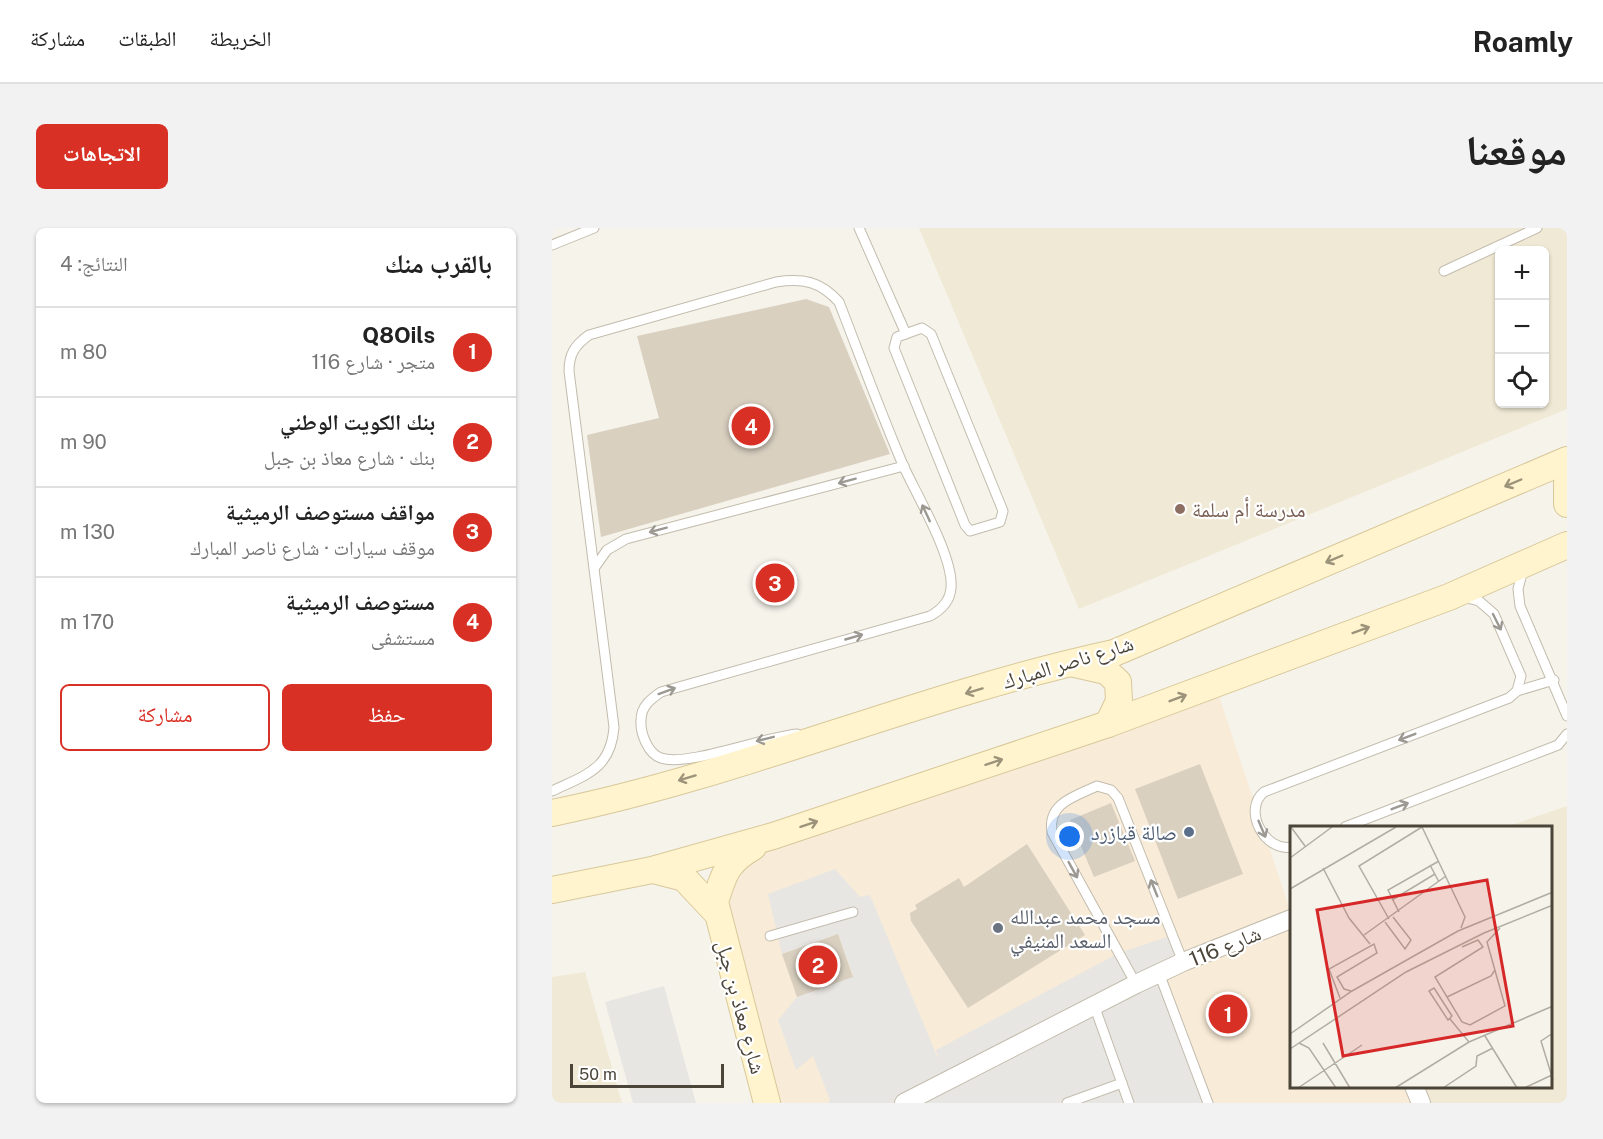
<!DOCTYPE html>
<html lang="ar">
<meta charset="utf-8">
<style>
:root{--surface:#fff;--page:#f2f2f2;--text:#222;--muted:#767676;--line:#e0e0e0;--accent:#d93025}
body{margin:0;font-family:"Public Sans","Noto Naskh Arabic",sans-serif;background:var(--page);color:var(--text);direction:rtl}
.controls{position:absolute;right:18px;top:18px;display:grid;overflow:hidden;border-radius:9px;box-shadow:0 2px 4px #0004}
.controls button{width:54px;height:54px;display:grid;place-items:center;padding:0;border:0;border-bottom:2px solid var(--line);background:var(--surface);color:var(--text);font:30px sans-serif}
.scale{position:absolute;left:18px;bottom:15px;width:154px;box-sizing:border-box;padding-left:6px;border:3px solid #4b4438;border-top:0;font-size:16px;line-height:21px;white-space:nowrap;color:#4b4438;-webkit-text-stroke:4px #fff;paint-order:stroke}
.you{position:absolute;left:518px;top:609px;width:21px;height:21px;margin:-15px;border:4px solid #fff;border-radius:50%;background:#1a73e8;box-shadow:0 0 0 9px #1a73e833}
.badge{display:grid;place-items:center;width:39px;height:39px;border-radius:50%;background:var(--accent);color:#fff;font-size:20px;font-weight:700}
.pin{position:absolute;translate:-50% -50%;border:3px solid #fff;box-shadow:0 2px 6px #0006}
.list{margin:0;padding:0;list-style:none}
h2{display:flex;justify-content:space-between;align-items:center;height:78px;margin:0;padding:0 24px;font-size:26px}
h2 small{font-size:20px;font-weight:400;color:var(--muted)}
.list li{display:grid;grid-template-columns:39px 1fr auto;gap:18px;align-items:center;box-sizing:border-box;height:90px;padding:0 24px;border-top:2px solid var(--line)}
.list b{display:block;font-size:22px;white-space:nowrap}
.list p{margin:0;font-size:20px;white-space:nowrap;color:var(--muted)}
.list em{font-size:20px;font-style:normal;color:var(--muted)}
.actions{display:flex;gap:12px;padding:18px 24px}
.actions a{flex:1;padding:14px 0;border:2px solid var(--accent);border-radius:9px;text-align:center;font-size:21px;color:var(--accent)}
.actions .main{background:var(--accent);color:#fff}
.icon{flex:none;width:33px;height:33px;fill:none;stroke:currentColor;stroke-width:2;stroke-linecap:round;stroke-linejoin:round}
.map{position:relative;flex:none;width:1015px;height:875px;overflow:hidden;direction:ltr;border-radius:9px}
header{display:flex;align-items:center;gap:36px;box-sizing:border-box;height:84px;padding:0 30px;background:var(--surface);border-bottom:2px solid var(--line)}
header strong{font-size:28px}
nav{display:flex;gap:33px;margin-inline-start:auto;font-size:21px}
.intro{display:flex;align-items:center;justify-content:space-between;box-sizing:border-box;height:144px;padding:0 36px}
h1{margin:0;font-size:42px}
.button{padding:15px 27px;border-radius:9px;background:var(--accent);color:#fff;font-size:21px;font-weight:700}
main{display:flex;gap:36px;padding:0 36px}
aside{flex:1;background:var(--surface);border-radius:9px;box-shadow:0 2px 4px #0004}
.map>svg:first-child{display:block}
.commercial{fill:#f8ebd7}
.education{fill:#f0e9d5;fill-rule:evenodd}
.parking{fill:#e8e6e3}
.building{fill:#d9d0c0}
.lines{fill:none;stroke-linecap:round;stroke-linejoin:round}
.lane-casing{stroke:#c3bcad;stroke-width:11}
.street-casing{stroke:#c3bcad;stroke-width:20}
.secondary-casing{stroke:#d8c89a;stroke-width:28}
.lane{stroke:#fff;stroke-width:9}
.street{stroke:#fff;stroke-width:18}
.secondary{stroke:#fff4cd;stroke-width:26}
.oneway{stroke:#9c9892}
.oneway2{stroke:#9c937b}
.education-dot{fill:#8d6e63;stroke:#fff;stroke-width:2}
.service-dot{fill:#5c6f8a;stroke:#fff;stroke-width:2}
.worship-dot{fill:#6b7280;stroke:#fff;stroke-width:2}
.labels{text-anchor:middle;dominant-baseline:central;stroke-width:4.5;stroke-linejoin:round;paint-order:stroke}
.education-label{font-size:21px;fill:#785e54;stroke:#fff;text-anchor:start}
.street-label{font-size:21px;fill:#4b4438;stroke:#fff}
.service-label{font-size:21px;fill:#4e5e75;stroke:#fff;text-anchor:end}
.worship-label{font-size:21px;fill:#5b616d;stroke:#fff;text-anchor:start}
.inset-road{fill:none;stroke:#b2ada3;stroke-width:1.5}
.view{fill:#d62828;fill-opacity:0.15;stroke:#d62828;stroke-width:3}
.inset-edge{fill:none;stroke:#4b4438;stroke-width:3}
</style>
<header>
<strong>Roamly</strong>
<nav><a>الخريطة</a><a>الطبقات</a><a>مشاركة</a></nav>
</header>
<div class="intro"><h1>موقعنا</h1><a class="button">الاتجاهات</a></div>
<main>
<div class="map">
<svg width="1015" height="875" viewBox="0 0 1015 875">
<rect width="100%" height="100%" fill="#f6f3eb"/>
<path class="commercial" d="M 663,456 L 739,685 L 739,858 L 862,859 L 869,875 L 217,875 L 167,660 L 195,623 Z"/>
<g class="education">
<path d="M 367,0 L 1015,0 L 1015,181 L 527,381 ZM 948,22 L 993,22 L 993,176 L 948,176 Z"/>
<path d="M 1015,578 L 1015,875 L 872,875 L 865,859 L 999,858 L 999,599 L 954,599 Z"/>
<path d="M 33,744 L 70,875 L 0,875 L 0,749 Z"/>
</g>
<g class="parking">
<path d="M 283,641 L 308,669 L 318,667 L 387,833 L 384,822 L 567,725 L 621,707 L 631,734 L 608,745 L 656,875 L 276,875 L 278,872 L 261,828 L 244,842 L 226,792 L 245,769 L 301,748 L 286,706 L 230,726 L 216,666 Z"/>
<path d="M 112,758 L 144,875 L 81,875 L 53,774 Z"/>
</g>
<g class="building">
<path d="M 254,71 L 277,79 L 338,226 L 49,309 L 35,207 L 107,190 L 85,108 Z"/>
<path d="M 648,536 L 691,646 L 626,671 L 583,561 Z"/>
<path d="M 559,575 L 583,633 L 542,649 L 518,592 Z"/>
<path d="M 475,616 L 533,707 L 416,780 L 359,693 L 358,685 L 365,681 L 363,677 L 407,650 L 412,659 Z"/>
<path d="M 286,706 L 301,749 L 245,769 L 230,726 Z"/>
</g>
<g class="lines">
<g class="lane-casing">
<g id="lane">
<path d="M 307,0 L 354,106"/>
<path d="M 0,17 L 42,0"/>
<path d="M 892,43 L 985,0"/>
<path d="M 370,100 L 379,106 L 451,283 L 448,294 L 418,303 L 413,297 L 342,120 L 345,109 Z"/>
<path d="M 43,339 L 55,322 L 74,311 L 352,238"/>
<path d="M 971,342 L 966,361 L 968,378 L 1015,488"/>
<path d="M 965,463 L 1002,452"/>
<path d="M 0,563 C 34,547 59,541 62,499 L 17,143 C 17,126 23,117 37,107 L 224,54 C 251,50 268,53 287,74 C 308,128 328,183 351,237 C 364,266 402,329 399,360 C 398,373 389,382 378,388 L 109,464 C 99,471 89,478 89,492 C 88,505 96,526 109,530 C 135,539 212,509 245,506"/>
<path d="M 793,599 L 1006,517 L 1015,506"/>
<path d="M 739,619 C 713,624 690,582 712,564 L 957,470 L 965,463 L 969,448 L 942,386 L 927,373 L 911,369"/>
<path d="M 218,708 L 301,684"/>
<path d="M 607,745 L 656,875"/>
<path d="M 584,756 L 500,604 C 495,575 524,568 545,558 L 559,562 L 566,570 L 631,734"/>
<path d="M 542,777 L 577,875"/>
<path d="M 515,875 L 570,855"/>
</g>
</g>
<g class="street-casing">
<g id="street">
<path d="M 862,858 L 869,875"/>
<path d="M 352,875 L 584,756 L 631,734 L 739,691"/>
</g>
</g>
<g class="secondary-casing">
<g id="secondary">
<path d="M 1015,255 L 1015,276"/>
<path d="M 523,436 L 554,443 L 566,454 L 567,473 L 556,496"/>
<path d="M 0,585 C 191,546 371,466 562,425 L 1015,232"/>
<path d="M 201,619 C 175,634 172,645 163,674 L 215,875"/>
<path d="M 101,642 L 132,650 L 163,683"/>
<path d="M 0,662 L 100,642 L 221,608 L 556,496 L 897,369 L 1015,317"/>
</g>
</g>
<use href="#lane" class="lane"/>
<use href="#street" class="street"/>
<use href="#secondary" class="secondary"/>
</g>
<defs><path id="oneway-shaft" d="M-6 0H5M1.5-3L5.5 0L1.5 3" fill="none" stroke-width="1.6" stroke-linecap="round" stroke-linejoin="round" transform="scale(1.5)"/></defs>
<g class="oneway">
<use href="#oneway-shaft" transform="translate(295 253) rotate(165)"/>
<use href="#oneway-shaft" transform="translate(374 285) rotate(-115)"/>
<use href="#oneway-shaft" transform="translate(106 302) rotate(165)"/>
<use href="#oneway-shaft" transform="translate(945 394) rotate(63)"/>
<use href="#oneway-shaft" transform="translate(302 409) rotate(-16)"/>
<use href="#oneway-shaft" transform="translate(115 463) rotate(-20)"/>
<use href="#oneway-shaft" transform="translate(855 509) rotate(159)"/>
<use href="#oneway-shaft" transform="translate(213 511) rotate(166)"/>
<use href="#oneway-shaft" transform="translate(848 578) rotate(-21)"/>
<use href="#oneway-shaft" transform="translate(710 601) rotate(67)"/>
<use href="#oneway-shaft" transform="translate(521 642) rotate(61)"/>
<use href="#oneway-shaft" transform="translate(602 660) rotate(-112)"/>
</g>
<g class="oneway2">
<use href="#oneway-shaft" transform="translate(961 255) rotate(157)"/>
<use href="#oneway-shaft" transform="translate(782 331) rotate(157)"/>
<use href="#oneway-shaft" transform="translate(809 402) rotate(-20)"/>
<use href="#oneway-shaft" transform="translate(422 463) rotate(163)"/>
<use href="#oneway-shaft" transform="translate(626 470) rotate(-21)"/>
<use href="#oneway-shaft" transform="translate(442 534) rotate(-18)"/>
<use href="#oneway-shaft" transform="translate(135 550) rotate(163)"/>
<use href="#oneway-shaft" transform="translate(257 596) rotate(-18)"/>
</g>
<circle class="education-dot" cx="628" cy="281" r="6"/>
<circle class="service-dot" cx="637" cy="604" r="6"/>
<circle class="worship-dot" cx="446" cy="700" r="6"/>
<g class="labels">
<g class="education-label">
<text x="640" y="281">مدرسة أم سلمة</text>
</g>
<g class="street-label">
<text transform="translate(516 434) rotate(-17)">شارع ناصر المبارك</text>
<text transform="translate(673 718) rotate(-22)">شارع 116</text>
<text transform="translate(189 779) rotate(75)">شارع معاذ بن جبل</text>
</g>
<g class="service-label">
<text x="625" y="604">صالة قبازرد</text>
</g>
<g class="worship-label">
<text x="458" y="688">مسجد محمد عبدالله<tspan x="458" dy="24">السعد المنيفي</tspan></text>
</g>
</g>
<g transform="translate(738 598)">
<rect width="262" height="262" fill="#f6f3eb"/>
<path class="inset-road" d="M 1,1 L 15,20M 132,1 L 175,91 L 171,102M 0,32 L 42,1M 140,39 L 149,56M 33,42 L 59,92 L 80,118M 0,63 L 106,1M 102,74 L 145,48M 109,86 L 98,64 L 149,35M 99,93 L 69,40 L 132,1M 95,96 L 115,123 L 121,114 L 103,91M 74,109 L 156,50M 172,121 L 188,114 L 193,121 L 145,151 L 172,196 L 180,199 L 215,180 L 197,116 L 210,102M 144,162 L 162,190 L 158,194 L 139,165 ZM 157,171 L 201,150 L 205,144M 50,172 L 39,143 L 84,118 L 87,127 L 47,151 L 54,163 L 61,165M 160,193 L 179,216M 263,207 L 251,215 L 263,254M 0,208 L 62,165 L 168,105 L 263,66M 195,210 L 227,262M 9,217 L 19,222 L 46,262M 33,217 L 60,262M 0,223 L 116,146 L 194,107 L 263,79M 8,262 L 72,219M 105,262 L 179,216 L 263,180M 153,262 L 186,240 L 187,230 L 203,222M 234,262 L 262,249"/>
<path class="view" d="M 197,54 L 223,200 L 53,230 L 27,84 Z"/>
<rect width="262" height="262" class="inset-edge"/>
</g>
</svg>
<div class="controls">
<button>+</button>
<button>−</button>
<button><svg class="icon" aria-label="locate" viewBox="0 0 24 24"><circle cx="12" cy="12" r="6"/><path d="M12 2v4M12 18v4M2 12h4M18 12h4"/></svg></button>
</div>
<div class="scale">50 m</div>
<div class="you"></div>
<div class="pin badge" style="left:676px;top:786px">1</div>
<div class="pin badge" style="left:266px;top:737px">2</div>
<div class="pin badge" style="left:223px;top:355px">3</div>
<div class="pin badge" style="left:199px;top:198px">4</div>
</div>
<aside>
<h2>بالقرب منك<small>النتائج: 4</small></h2>
<ul class="list">
<li><span class="badge">1</span><div><b>Q8Oils</b><p>متجر · شارع 116</p></div><em>80 m</em></li>
<li><span class="badge">2</span><div><b>بنك الكويت الوطني</b><p>بنك · شارع معاذ بن جبل</p></div><em>90 m</em></li>
<li><span class="badge">3</span><div><b>مواقف مستوصف الرميثية</b><p>موقف سيارات · شارع ناصر المبارك</p></div><em>130 m</em></li>
<li><span class="badge">4</span><div><b>مستوصف الرميثية</b><p>مستشفى</p></div><em>170 m</em></li>
</ul>
<div class="actions"><a class="main">حفظ</a><a>مشاركة</a></div>
</aside>
</main>
